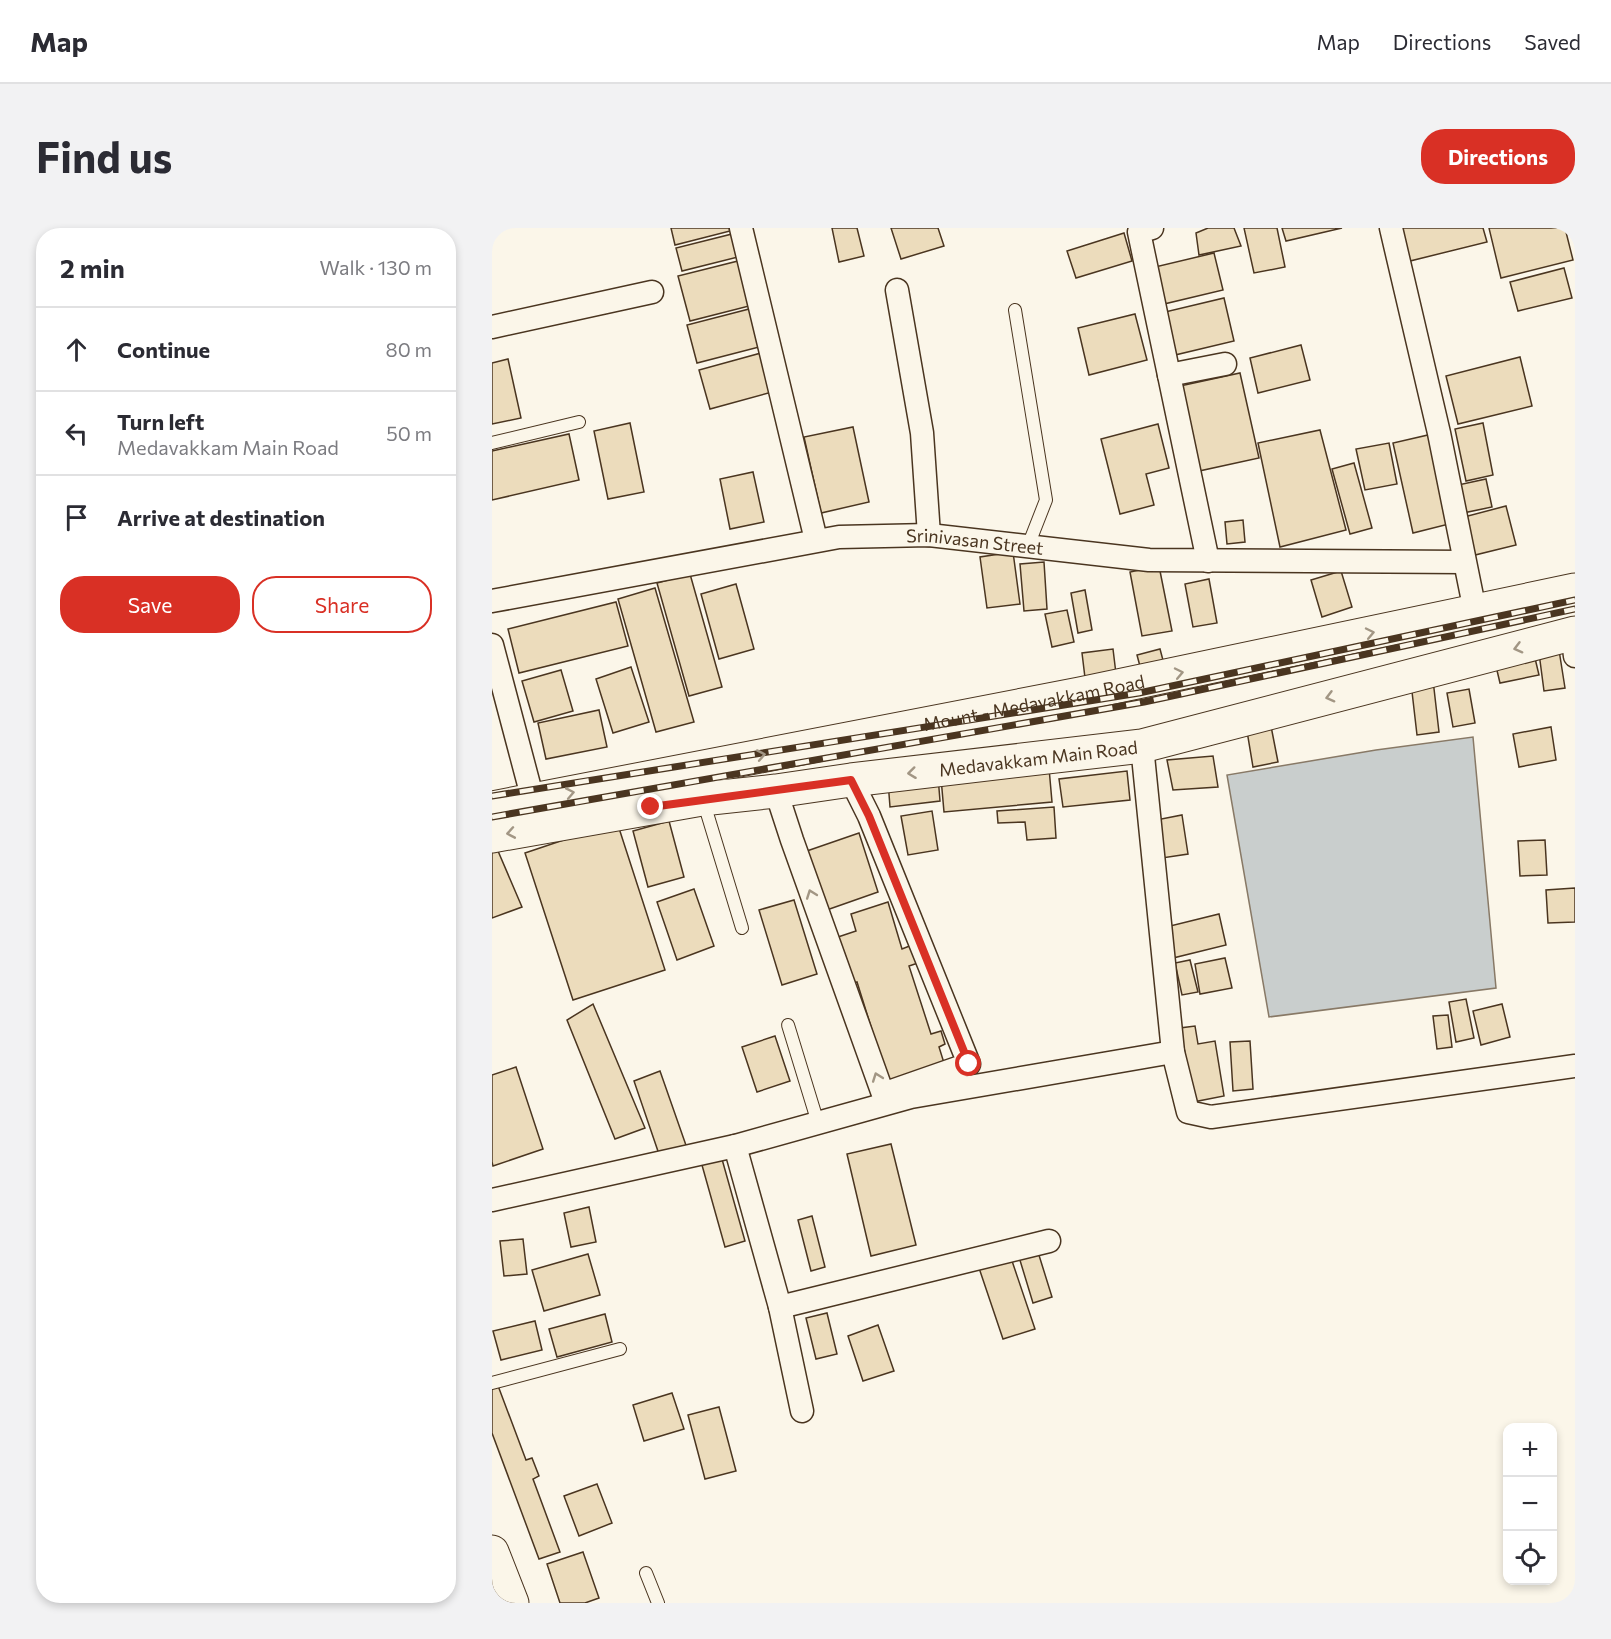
<!DOCTYPE html>
<meta charset="utf-8">
<style>
:root{--surface:#fff;--page:#f2f2f3;--text:#2b2b33;--muted:#7c7c81;--line:#e1e1e2;--accent:#d93025}
body{margin:0;font-family:Commissioner,sans-serif;background:var(--page);color:var(--text)}
.controls{position:absolute;right:18px;bottom:18px;display:grid;overflow:hidden;border-radius:12px;box-shadow:0 3px 9px #0003}
.controls button{width:54px;height:54px;display:grid;place-items:center;padding:0;border:0;border-bottom:2px solid var(--line);background:var(--surface);color:var(--text);font:30px sans-serif}
.stop{position:absolute;width:18px;height:18px;margin:-14px;border:4px solid #d93025;border-radius:50%;background:#fff}
.stop.end{background:#d93025;border-color:#fff;box-shadow:0 2px 6px #0008}
.list{margin:0;padding:0;list-style:none}
h2{display:flex;justify-content:space-between;align-items:center;height:78px;margin:0;padding:0 24px;font-size:26px}
h2 small{font-size:20px;font-weight:400;color:var(--muted)}
.list li{display:grid;grid-template-columns:39px 1fr auto;gap:18px;align-items:center;box-sizing:border-box;height:84px;padding:0 24px;border-top:2px solid var(--line)}
.list b{display:block;font-size:22px;white-space:nowrap}
.list p{margin:0;font-size:20px;white-space:nowrap;color:var(--muted)}
.list em{font-size:20px;font-style:normal;color:var(--muted)}
.actions{display:flex;gap:12px;padding:18px 24px}
.actions a{flex:1;padding:14px 0;border:2px solid var(--accent);border-radius:24px;text-align:center;font-size:21px;color:var(--accent)}
.actions .main{background:var(--accent);color:#fff}
.icon{flex:none;width:33px;height:33px;fill:none;stroke:currentColor;stroke-width:2;stroke-linecap:round;stroke-linejoin:round}
.map{position:relative;flex:none;width:1083px;height:1375px;overflow:hidden;border-radius:24px}
header{display:flex;align-items:center;gap:36px;box-sizing:border-box;height:84px;padding:0 30px;background:var(--surface);border-bottom:2px solid var(--line)}
header strong{font-size:28px}
nav{display:flex;gap:33px;margin-inline-start:auto;font-size:21px}
.intro{display:flex;align-items:center;justify-content:space-between;box-sizing:border-box;height:144px;padding:0 36px}
h1{margin:0;font-size:42px}
.button{padding:15px 27px;border-radius:24px;background:var(--accent);color:#fff;font-size:21px;font-weight:700}
main{display:flex;gap:36px;padding:0 36px}
aside{flex:1;background:var(--surface);border-radius:24px;box-shadow:0 3px 9px #0003}
.map>svg:first-child{display:block}
.water{fill:#c9cecd;stroke:#887966;stroke-width:1.5}
.building{fill:#ecdcbc;stroke:#4a3520;stroke-width:1.5}
.lines{fill:none;stroke-linecap:round;stroke-linejoin:round}
.lane-casing{stroke:#4a3520;stroke-width:14}
.street-casing{stroke:#4a3520;stroke-width:25}
.secondary-casing{stroke:#4a3520;stroke-width:35}
.primary-casing{stroke:#4a3520;stroke-width:35}
.lane{stroke:#fbf6e9;stroke-width:12}
.street{stroke:#fbf6e9;stroke-width:22}
.secondary{stroke:#fbf6e9;stroke-width:33}
.primary{stroke:#fbf6e9;stroke-width:33}
.rail-casing{stroke:#4a3520;stroke-width:7}
.rail{stroke:#fbf6e9;stroke-width:4.5;stroke-dasharray:14;stroke-linecap:butt}
.oneway{stroke:#a29684}
.route{stroke:#d93025;stroke-width:8}
.labels{text-anchor:middle;dominant-baseline:central;stroke-width:4.5;stroke-linejoin:round;paint-order:stroke}
.street-label{font-size:18px;fill:#4a3520;stroke:#fbf6e9}
</style>
<header>
<strong>Map</strong>
<nav><a>Map</a><a>Directions</a><a>Saved</a></nav>
</header>
<div class="intro"><h1>Find us</h1><a class="button">Directions</a></div>
<main>
<aside>
<h2>2 min<small>Walk · 130 m</small></h2>
<ul class="list">
<li><svg class="icon" aria-label="ahead" viewBox="0 0 24 24"><path d="M12 20V5M6 11l6-6 6 6"/></svg><div><b>Continue</b></div><em>80 m</em></li>
<li><svg class="icon" aria-label="left" viewBox="0 0 24 24"><path d="M17 20v-9H6M10 6l-5 5 5 5"/></svg><div><b>Turn left</b><p>Medavakkam Main Road</p></div><em>50 m</em></li>
<li><svg class="icon" aria-label="arrive" viewBox="0 0 24 24"><path d="M6 21V4h12l-3 4 3 4H6"/></svg><div><b>Arrive at destination</b></div></li>
</ul>
<div class="actions"><a class="main">Save</a><a>Share</a></div>
</aside>
<div class="map">
<svg width="1083" height="1375" viewBox="0 0 1083 1375">
<rect width="100%" height="100%" fill="#fbf6e9"/>
<path class="water" d="M 981,509 L 1004,760 L 777,789 L 735,547 L 884,522 Z"/>
<g class="building">
<path d="M 179,0 L 237,0 L 238,3 L 183,17 Z"/>
<path d="M 340,0 L 365,0 L 372,28 L 347,34 Z"/>
<path d="M 399,0 L 446,0 L 452,18 L 409,31 Z"/>
<path d="M 716,0 L 742,0 L 749,18 L 707,27 L 704,5 Z"/>
<path d="M 752,0 L 785,0 L 793,39 L 762,45 Z"/>
<path d="M 790,0 L 850,0 L 794,13 Z"/>
<path d="M 909,0 L 991,0 L 995,14 L 918,33 Z"/>
<path d="M 997,0 L 1073,0 L 1081,32 L 1009,50 Z"/>
<path d="M 632,5 L 640,33 L 584,50 L 575,23 Z"/>
<path d="M 240,6 L 246,29 L 190,43 L 184,20 Z"/>
<path d="M 722,25 L 731,62 L 672,76 L 663,39 Z"/>
<path d="M 250,32 L 261,77 L 198,93 L 186,48 Z"/>
<path d="M 1072,40 L 1080,70 L 1026,83 L 1018,54 Z"/>
<path d="M 732,70 L 742,113 L 683,127 L 673,84 Z"/>
<path d="M 261,80 L 271,118 L 205,135 L 195,97 Z"/>
<path d="M 643,86 L 655,132 L 597,147 L 586,100 Z"/>
<path d="M 809,117 L 818,152 L 766,165 L 758,130 Z"/>
<path d="M 269,125 L 280,164 L 218,181 L 207,142 Z"/>
<path d="M 1028,129 L 1040,178 L 966,196 L 954,148 Z"/>
<path d="M 16,131 L 29,190 L 0,196 L 0,135 Z"/>
<path d="M 748,145 L 767,230 L 707,243 L 688,158 Z"/>
<path d="M 138,195 L 152,264 L 116,271 L 102,203 Z"/>
<path d="M 991,195 L 1001,247 L 974,253 L 963,201 Z"/>
<path d="M 666,196 L 677,240 L 654,246 L 662,277 L 628,286 L 609,211 Z"/>
<path d="M 361,199 L 377,274 L 329,285 L 312,209 Z"/>
<path d="M 828,202 L 854,302 L 788,319 L 766,215 Z"/>
<path d="M 77,206 L 87,252 L 0,272 L 0,223 Z"/>
<path d="M 936,207 L 957,296 L 921,305 L 901,215 Z"/>
<path d="M 897,215 L 905,256 L 873,262 L 864,221 Z"/>
<path d="M 862,235 L 880,300 L 858,306 L 840,241 Z"/>
<path d="M 261,244 L 272,294 L 238,301 L 228,251 Z"/>
<path d="M 994,251 L 1000,279 L 971,285 L 966,257 Z"/>
<path d="M 1014,278 L 1024,317 L 983,327 L 972,289 Z"/>
<path d="M 751,292 L 753,314 L 735,316 L 733,294 Z"/>
<path d="M 521,324 L 528,376 L 495,380 L 488,329 Z"/>
<path d="M 552,334 L 555,381 L 532,383 L 528,336 Z"/>
<path d="M 667,338 L 680,403 L 650,408 L 638,344 Z"/>
<path d="M 849,343 L 860,379 L 830,389 L 819,352 Z"/>
<path d="M 198,346 L 230,459 L 197,468 L 165,355 Z"/>
<path d="M 717,351 L 725,395 L 701,399 L 693,356 Z"/>
<path d="M 244,356 L 262,421 L 227,431 L 209,366 Z"/>
<path d="M 163,360 L 202,494 L 164,504 L 126,371 Z"/>
<path d="M 593,362 L 600,402 L 586,405 L 579,365 Z"/>
<path d="M 124,374 L 136,418 L 27,445 L 16,401 Z"/>
<path d="M 575,382 L 582,414 L 560,419 L 553,386 Z"/>
<path d="M 621,421 L 625,454 L 594,458 L 590,425 Z"/>
<path d="M 668,421 L 672,436 L 649,442 L 645,427 Z"/>
<path d="M 1067,422 L 1073,460 L 1052,463 L 1047,425 Z"/>
<path d="M 1042,426 L 1047,447 L 1008,455 L 1003,434 Z"/>
<path d="M 139,439 L 157,494 L 121,505 L 104,451 Z"/>
<path d="M 69,442 L 81,483 L 42,494 L 30,453 Z"/>
<path d="M 941,452 L 947,504 L 925,507 L 919,455 Z"/>
<path d="M 977,461 L 983,495 L 961,499 L 955,465 Z"/>
<path d="M 107,482 L 115,519 L 54,531 L 46,495 Z"/>
<path d="M 778,493 L 786,534 L 761,539 L 754,497 Z"/>
<path d="M 1059,499 L 1064,532 L 1027,539 L 1021,506 Z"/>
<path d="M 721,528 L 726,559 L 681,562 L 675,532 Z"/>
<path d="M 557,540 L 560,574 L 452,584 L 449,550 Z"/>
<path d="M 635,543 L 638,572 L 571,579 L 567,551 Z"/>
<path d="M 446,548 L 448,573 L 398,579 L 396,553 Z"/>
<path d="M 562,579 L 564,610 L 535,612 L 533,594 L 506,595 L 505,583 Z"/>
<path d="M 440,583 L 446,622 L 416,627 L 409,588 Z"/>
<path d="M 690,587 L 696,626 L 670,630 L 664,592 Z"/>
<path d="M 177,593 L 192,649 L 156,659 L 141,603 Z"/>
<path d="M 125,594 L 173,742 L 81,772 L 33,625 Z"/>
<path d="M 367,605 L 386,664 L 329,684 L 309,625 Z"/>
<path d="M 1053,612 L 1055,647 L 1028,648 L 1026,613 Z"/>
<path d="M 3,616 L 30,679 L 0,690 L 0,617 Z"/>
<path d="M 1083,660 L 1083,694 L 1056,695 L 1054,662 Z"/>
<path d="M 202,661 L 222,718 L 185,732 L 165,674 Z"/>
<path d="M 302,672 L 325,746 L 290,757 L 267,682 Z"/>
<path d="M 396,674 L 410,721 L 420,717 L 426,735 L 417,738 L 439,806 L 449,803 L 453,816 L 447,819 L 452,835 L 396,853 L 365,754 L 358,756 L 358,741 L 352,724 L 348,725 L 343,710 L 364,703 L 359,686 Z"/>
<path d="M 727,686 L 734,717 L 681,730 L 674,699 Z"/>
<path d="M 733,730 L 740,760 L 708,766 L 703,736 Z"/>
<path d="M 698,732 L 706,764 L 690,767 L 683,735 Z"/>
<path d="M 974,771 L 982,810 L 964,814 L 957,774 Z"/>
<path d="M 101,776 L 153,900 L 123,911 L 75,792 Z"/>
<path d="M 1010,776 L 1018,809 L 989,817 L 981,783 Z"/>
<path d="M 956,787 L 960,819 L 945,821 L 941,788 Z"/>
<path d="M 703,798 L 706,816 L 723,813 L 732,868 L 701,874 L 688,800 Z"/>
<path d="M 283,808 L 298,853 L 265,864 L 250,819 Z"/>
<path d="M 758,813 L 761,861 L 741,863 L 738,814 Z"/>
<path d="M 24,839 L 51,921 L 1,938 L 0,934 L 0,847 Z"/>
<path d="M 168,843 L 196,923 L 169,932 L 142,853 Z"/>
<path d="M 399,916 L 424,1017 L 379,1028 L 355,926 Z"/>
<path d="M 228,924 L 253,1013 L 233,1019 L 208,930 Z"/>
<path d="M 97,979 L 104,1014 L 79,1019 L 72,985 Z"/>
<path d="M 320,988 L 333,1039 L 319,1043 L 306,992 Z"/>
<path d="M 31,1011 L 35,1046 L 12,1048 L 8,1013 Z"/>
<path d="M 517,1024 L 543,1101 L 511,1111 L 485,1034 Z"/>
<path d="M 546,1024 L 560,1069 L 541,1075 L 527,1029 Z"/>
<path d="M 96,1026 L 108,1067 L 52,1083 L 40,1042 Z"/>
<path d="M 335,1085 L 345,1126 L 324,1131 L 314,1090 Z"/>
<path d="M 113,1086 L 120,1114 L 65,1129 L 57,1101 Z"/>
<path d="M 43,1093 L 50,1122 L 9,1132 L 1,1103 Z"/>
<path d="M 386,1097 L 402,1143 L 371,1153 L 356,1108 Z"/>
<path d="M 5,1155 L 34,1232 L 40,1230 L 47,1248 L 41,1251 L 68,1324 L 47,1331 L 0,1205 L 0,1157 Z"/>
<path d="M 180,1165 L 192,1201 L 152,1213 L 141,1177 Z"/>
<path d="M 227,1179 L 244,1243 L 213,1251 L 196,1187 Z"/>
<path d="M 105,1256 L 120,1295 L 87,1308 L 72,1268 Z"/>
<path d="M 91,1324 L 107,1370 L 93,1375 L 68,1375 L 55,1336 Z"/>
</g>
<g class="lines">
<g class="lane-casing">
<g id="lane">
<path d="M 523,82 L 554,272 L 536,318"/>
<path d="M 0,215 L 87,194"/>
<path d="M 211,572 L 250,700"/>
<path d="M 296,797 L 326,895"/>
<path d="M 0,1155 L 128,1121"/>
<path d="M 154,1345 L 166,1375"/>
</g>
</g>
<g class="street-casing">
<g id="street">
<path d="M 249,0 L 324,312"/>
<path d="M 660,0 L 647,4 L 716,333"/>
<path d="M 899,0 L 947,205 L 983,383"/>
<path d="M 405,62 L 430,205 L 437,307"/>
<path d="M 0,99 L 160,64"/>
<path d="M 677,147 L 733,136"/>
<path id="s1" d="M 0,373 L 347,309 L 437,307 L 657,332 L 972,334"/>
<path d="M 1080,405 L 1083,428"/>
<path d="M 0,417 L 41,572"/>
<path d="M 650,518 L 681,824 L 696,884 L 719,889 L 1083,838"/>
<path d="M 284,563 L 300,612 L 391,866 L 477,836 L 377,588 L 359,552"/>
<path d="M 243,918 L 288,1079 L 310,1183"/>
<path d="M 0,972 L 243,918 L 419,869 L 681,824"/>
<path d="M 288,1079 L 557,1013"/>
</g>
</g>
<g class="secondary-casing">
<path id="secondary" d="M 0,1324 L 20,1375"/>
</g>
<g class="primary-casing">
<g id="primary">
<path id="s2" d="M 0,580 L 588,466 L 1083,362"/>
<path id="s3" d="M 0,608 L 210,571 L 284,563 L 359,552 L 650,518 L 1083,405"/>
</g>
</g>
<use href="#lane" class="lane"/>
<use href="#street" class="street"/>
<use href="#secondary" class="secondary"/>
<use href="#primary" class="primary"/>
<g class="rail-casing">
<g id="rail">
<path d="M 0,568 L 647,465 L 1083,372"/>
<path d="M 0,589 L 652,474 L 1083,381"/>
</g>
</g>
<use href="#rail" class="rail"/>
</g>
<defs><path id="oneway-chevron" d="M-2-3.5L2.5 0L-2 3.5" fill="none" stroke-width="1.6" stroke-linecap="round" stroke-linejoin="round" transform="scale(1.5)"/></defs>
<g class="oneway">
<use href="#oneway-chevron" transform="translate(878 405) rotate(-12)"/>
<use href="#oneway-chevron" transform="translate(1026 420) rotate(165)"/>
<use href="#oneway-chevron" transform="translate(687 445) rotate(-12)"/>
<use href="#oneway-chevron" transform="translate(838 469) rotate(165)"/>
<use href="#oneway-chevron" transform="translate(269 527) rotate(-11)"/>
<use href="#oneway-chevron" transform="translate(420 545) rotate(173)"/>
<use href="#oneway-chevron" transform="translate(78 565) rotate(-11)"/>
<use href="#oneway-chevron" transform="translate(19 605) rotate(170)"/>
<use href="#oneway-chevron" transform="translate(319 666) rotate(-110)"/>
<use href="#oneway-chevron" transform="translate(385 849) rotate(-110)"/>
</g>
<g class="lines">
<path class="route" d="M 159,579 L 359,552 L 377,588 L 477,836"/>
</g>
<g class="labels">
<g class="street-label">
<text stroke="none"><textPath href="#s1" startOffset="489">Srinivasan Street</textPath></text>
<text stroke="none"><textPath href="#s2" startOffset="552">Mount - Medavakkam Road</textPath></text>
<text stroke="none"><textPath href="#s3" startOffset="552">Medavakkam Main Road</textPath></text>
</g>
</g>
</svg>
<div class="controls">
<button>+</button>
<button>−</button>
<button><svg class="icon" aria-label="locate" viewBox="0 0 24 24"><circle cx="12" cy="12" r="6"/><path d="M12 2v4M12 18v4M2 12h4M18 12h4"/></svg></button>
</div>
<div class="stop" style="left:477px;top:836px"></div>
<div class="stop end" style="left:159px;top:579px"></div>
</div>
</main>
